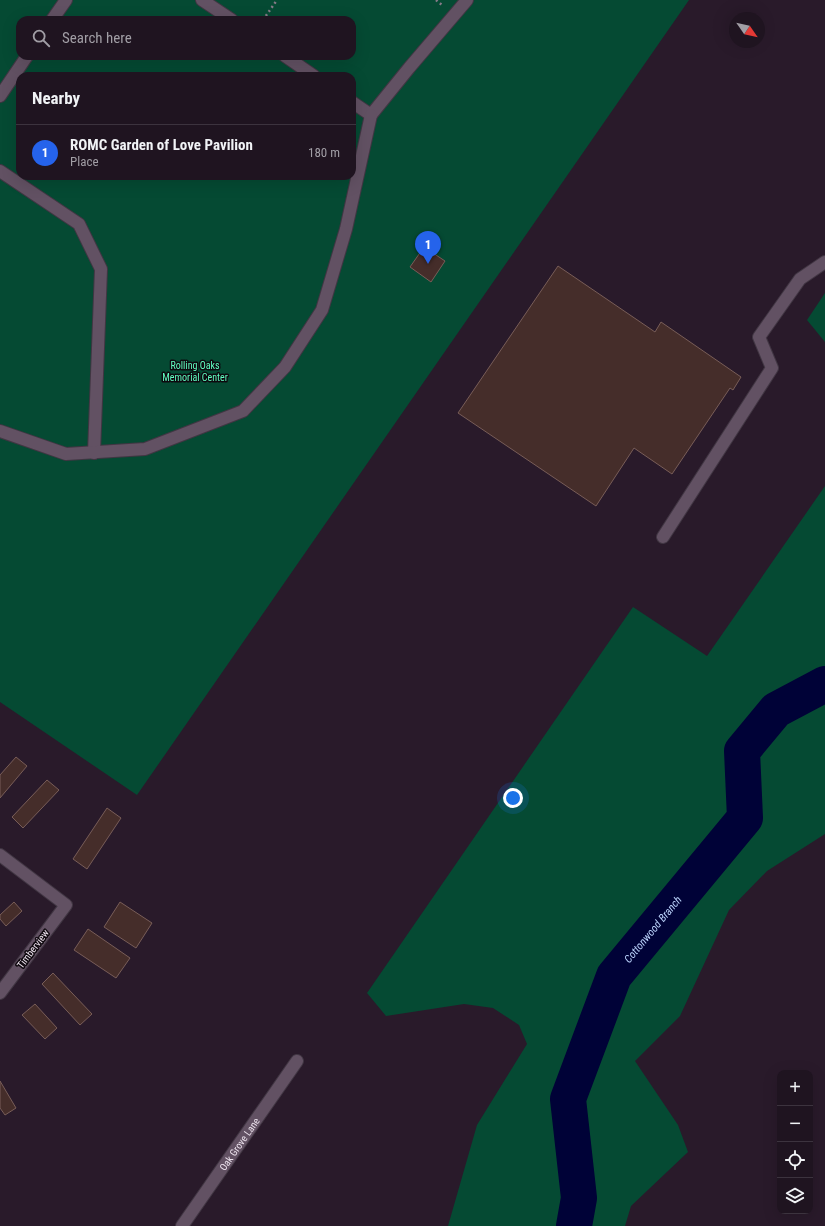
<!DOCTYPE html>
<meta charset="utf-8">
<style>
:root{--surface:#1f1420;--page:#2c212d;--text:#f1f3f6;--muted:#a19ea5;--line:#3c333e;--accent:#2563eb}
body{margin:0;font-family:"Roboto Condensed",sans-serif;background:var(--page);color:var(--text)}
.controls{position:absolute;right:12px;bottom:12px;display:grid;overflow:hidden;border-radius:8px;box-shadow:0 4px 16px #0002}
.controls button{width:36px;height:36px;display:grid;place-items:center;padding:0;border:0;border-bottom:1px solid var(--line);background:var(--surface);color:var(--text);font:20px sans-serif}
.compass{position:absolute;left:729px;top:12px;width:36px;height:36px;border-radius:50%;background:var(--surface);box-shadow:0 4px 16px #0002;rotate:124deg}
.you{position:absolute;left:513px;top:798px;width:14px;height:14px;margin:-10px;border:3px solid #fff;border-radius:50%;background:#1a73e8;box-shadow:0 0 0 6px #1a73e833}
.badge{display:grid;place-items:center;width:26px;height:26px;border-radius:50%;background:var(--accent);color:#fff;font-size:13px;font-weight:700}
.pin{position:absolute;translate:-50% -33px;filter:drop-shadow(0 1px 2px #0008)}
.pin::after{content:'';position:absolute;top:21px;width:14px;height:12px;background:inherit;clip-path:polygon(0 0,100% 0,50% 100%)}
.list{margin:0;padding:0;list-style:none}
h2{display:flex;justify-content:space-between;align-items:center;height:52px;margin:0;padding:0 16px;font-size:17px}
h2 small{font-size:13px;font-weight:400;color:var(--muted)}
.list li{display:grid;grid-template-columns:26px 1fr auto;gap:12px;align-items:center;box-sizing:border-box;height:56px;padding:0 16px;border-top:1px solid var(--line)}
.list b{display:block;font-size:15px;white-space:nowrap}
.list p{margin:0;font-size:13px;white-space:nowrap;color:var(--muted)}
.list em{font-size:13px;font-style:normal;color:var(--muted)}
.icon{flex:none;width:22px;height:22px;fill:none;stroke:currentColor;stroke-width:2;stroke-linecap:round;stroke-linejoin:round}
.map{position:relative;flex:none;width:825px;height:1226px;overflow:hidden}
.search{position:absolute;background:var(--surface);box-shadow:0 4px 16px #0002;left:16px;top:16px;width:340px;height:44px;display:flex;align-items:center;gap:10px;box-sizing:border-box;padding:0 14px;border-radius:12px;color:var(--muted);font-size:15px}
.panel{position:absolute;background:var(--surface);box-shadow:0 4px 16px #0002;left:16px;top:72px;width:340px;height:108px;border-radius:12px}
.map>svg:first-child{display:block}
.green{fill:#054a33;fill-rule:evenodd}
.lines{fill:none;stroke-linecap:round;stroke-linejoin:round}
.river{stroke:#000237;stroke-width:36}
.building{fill:#452d2a;stroke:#785d58}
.lane-casing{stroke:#413643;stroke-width:14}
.street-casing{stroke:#413643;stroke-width:14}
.path{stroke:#877a88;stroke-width:2.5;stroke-dasharray:2 3;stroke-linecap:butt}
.lane{stroke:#625163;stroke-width:12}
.street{stroke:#625163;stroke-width:12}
.labels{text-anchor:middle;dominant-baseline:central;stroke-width:3;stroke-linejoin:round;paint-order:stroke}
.park-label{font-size:10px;fill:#60ffc2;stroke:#0e080e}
.street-label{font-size:10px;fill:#ede3ee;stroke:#0e080e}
.water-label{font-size:11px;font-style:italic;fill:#bad3fc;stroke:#0e080e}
</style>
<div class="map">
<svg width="825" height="1226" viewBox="0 0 825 1226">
<rect width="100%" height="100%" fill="#291a2a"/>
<g class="green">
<path d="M 0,0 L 689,0 L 137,795 L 0,702 ZM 20,20 L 352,20 L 352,56 L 20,56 ZM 20,76 L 352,76 L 352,176 L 20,176 Z"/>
<path d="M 825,293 L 825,342 L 807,320 Z"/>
<path d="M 825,486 L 825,834 L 767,871 L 729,910 L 680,1016 L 635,1061 L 678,1125 L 688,1152 L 631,1206 L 625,1226 L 448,1226 L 477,1125 L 527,1044 L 519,1025 L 493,1008 L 464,1004 L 386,1016 L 367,993 L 633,607 L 707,656 Z"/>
</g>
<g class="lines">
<path class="river" id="s1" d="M 574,1226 L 579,1198 L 568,1099 L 614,976 L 745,818 L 742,751 L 776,710 L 825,684"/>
</g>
<g class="building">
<path d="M 424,247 L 445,261 L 431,282 L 410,267 Z"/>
<path d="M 558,266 L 655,332 L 661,322 L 741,377 L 733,390 L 730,388 L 672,474 L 634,448 L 596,506 L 458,413 Z"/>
<path d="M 16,757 L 27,766 L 0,798 L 0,775 Z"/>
<path d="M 47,780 L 59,790 L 23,828 L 12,817 Z"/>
<path d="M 107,808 L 121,818 L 87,869 L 73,859 Z"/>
<path d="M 14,902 L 22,911 L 6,926 L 0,919 L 0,915 Z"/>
<path d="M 120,902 L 152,923 L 136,948 L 104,927 Z"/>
<path d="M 88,929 L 130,958 L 116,978 L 74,950 Z"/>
<path d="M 53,973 L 92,1014 L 80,1025 L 42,984 Z"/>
<path d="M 35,1004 L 57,1028 L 45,1039 L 22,1015 Z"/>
<path d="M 0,1081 L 16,1108 L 5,1115 L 0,1108 Z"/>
</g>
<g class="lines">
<g class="lane-casing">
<g id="lane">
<path d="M 202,0 L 232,20"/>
<path d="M 52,20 L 66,0"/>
<path d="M 285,56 L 314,76"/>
<path d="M 0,96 L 27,56"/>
<path d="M 352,102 L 371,115 L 409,68 L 467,0"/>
<path d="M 0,171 L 79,224 L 101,269 L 94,453"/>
<path d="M 0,431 L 66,454 L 145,449 L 243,411 L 285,367 L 322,310 L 346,229 L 371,115"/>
<path d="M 663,537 L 772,368 L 759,337 L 800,279 L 825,262"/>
</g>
</g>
<g class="street-casing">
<g id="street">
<path d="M 0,855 L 66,905 L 0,993"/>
<path id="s2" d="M 182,1226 L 297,1061"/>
</g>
</g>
<g class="path">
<path d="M 436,0 L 442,5"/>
<path d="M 263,20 L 277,0"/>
</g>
<use href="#lane" class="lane"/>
<use href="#street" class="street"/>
</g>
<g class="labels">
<g class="park-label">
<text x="195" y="365">Rolling Oaks<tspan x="195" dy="12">Memorial Center</tspan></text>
</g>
<g class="street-label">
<text transform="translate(33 949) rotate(-53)">Timberview</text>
<text stroke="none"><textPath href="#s2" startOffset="100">Oak Grove Lane</textPath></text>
</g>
<g class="water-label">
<text stroke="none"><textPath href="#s1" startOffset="320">Cottonwood Branch</textPath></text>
</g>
</g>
</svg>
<div class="controls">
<button>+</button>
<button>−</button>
<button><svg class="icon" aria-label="locate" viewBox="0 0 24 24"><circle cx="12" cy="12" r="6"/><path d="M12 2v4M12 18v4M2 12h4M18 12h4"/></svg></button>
<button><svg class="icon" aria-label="layers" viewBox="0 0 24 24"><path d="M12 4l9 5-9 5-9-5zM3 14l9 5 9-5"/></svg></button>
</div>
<svg class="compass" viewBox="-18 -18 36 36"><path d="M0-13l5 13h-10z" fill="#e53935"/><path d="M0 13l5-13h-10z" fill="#a19ea5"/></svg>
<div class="you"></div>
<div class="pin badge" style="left:428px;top:264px">1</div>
<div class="search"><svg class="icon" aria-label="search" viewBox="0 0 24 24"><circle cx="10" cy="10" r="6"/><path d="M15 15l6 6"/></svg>Search here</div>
<section class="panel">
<h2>Nearby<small></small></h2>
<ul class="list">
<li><span class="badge">1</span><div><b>ROMC Garden of Love Pavilion</b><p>Place</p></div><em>180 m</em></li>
</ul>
</section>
</div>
